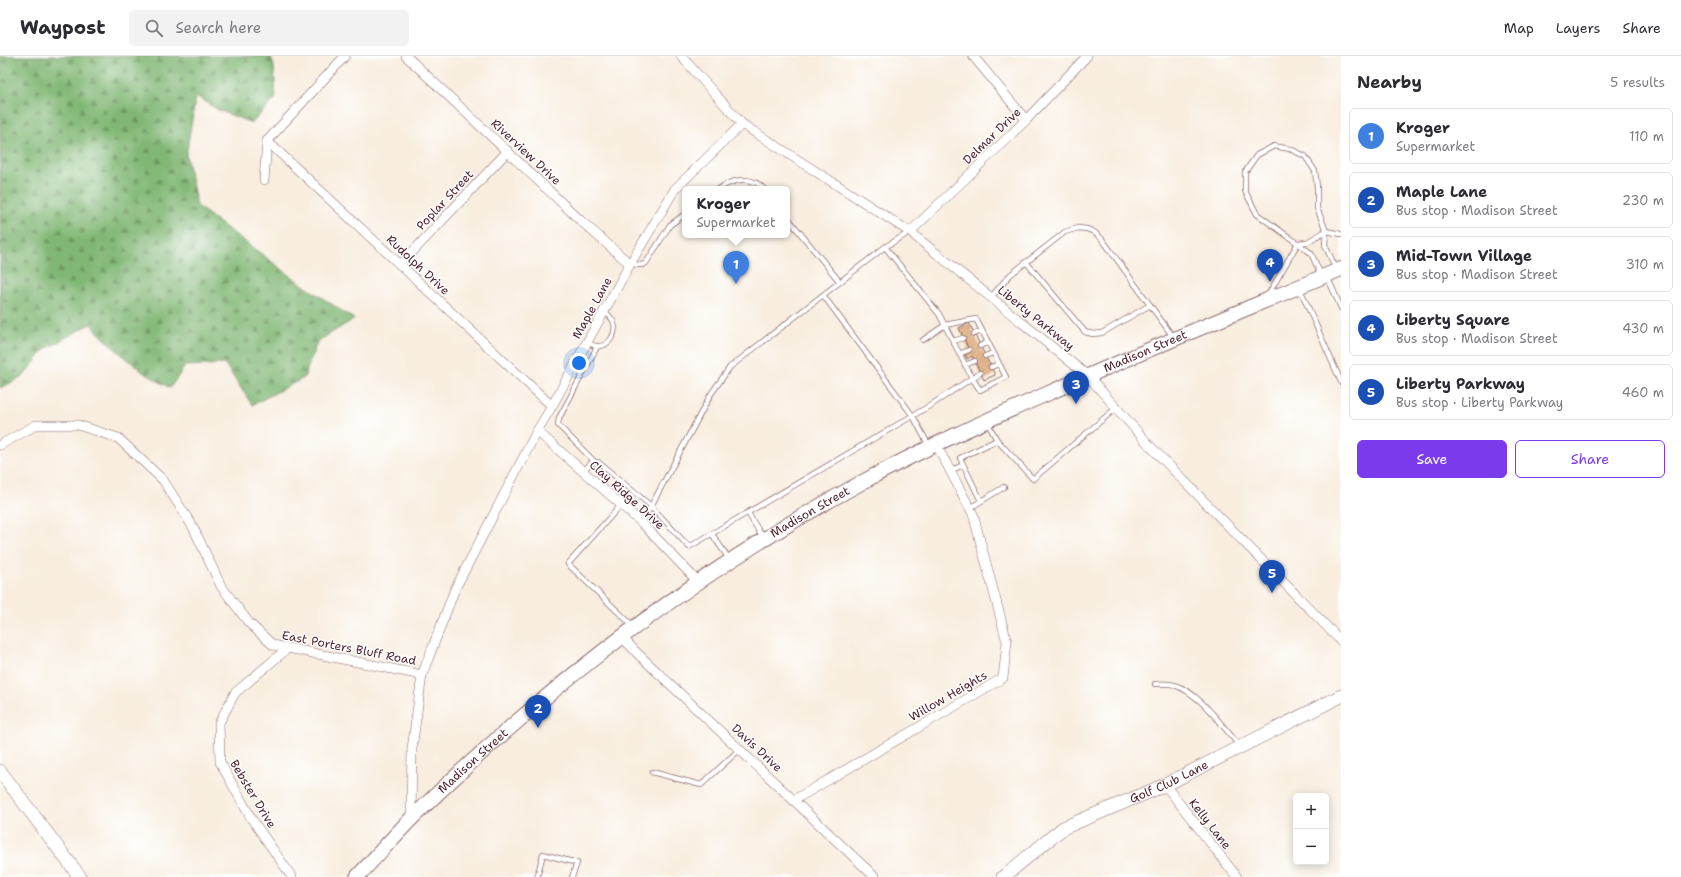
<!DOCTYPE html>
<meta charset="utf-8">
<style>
:root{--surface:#fff;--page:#f2f2f3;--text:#2b2b33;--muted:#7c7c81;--line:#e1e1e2;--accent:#7c3aed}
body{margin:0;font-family:"Shantell Sans",sans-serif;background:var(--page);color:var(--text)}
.controls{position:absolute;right:12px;bottom:12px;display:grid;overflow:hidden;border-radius:6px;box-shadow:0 2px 10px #0003}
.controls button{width:36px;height:36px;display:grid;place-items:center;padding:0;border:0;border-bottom:1px solid var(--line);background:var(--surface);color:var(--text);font:20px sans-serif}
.you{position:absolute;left:579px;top:307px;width:14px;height:14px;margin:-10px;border:3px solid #fff;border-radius:50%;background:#1a73e8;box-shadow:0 0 0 6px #1a73e833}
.badge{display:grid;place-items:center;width:26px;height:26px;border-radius:50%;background:var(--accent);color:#fff;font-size:13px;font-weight:700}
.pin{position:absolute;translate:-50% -33px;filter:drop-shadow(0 1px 2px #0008)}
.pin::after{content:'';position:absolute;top:21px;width:14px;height:12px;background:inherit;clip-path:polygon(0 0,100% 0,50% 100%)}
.popup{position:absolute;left:682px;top:130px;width:108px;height:52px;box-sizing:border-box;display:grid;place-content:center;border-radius:6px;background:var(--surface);filter:drop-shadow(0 1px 3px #0005);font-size:13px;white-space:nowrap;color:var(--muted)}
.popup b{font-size:15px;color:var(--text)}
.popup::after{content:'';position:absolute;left:50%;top:100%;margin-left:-8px;border:8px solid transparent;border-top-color:var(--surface)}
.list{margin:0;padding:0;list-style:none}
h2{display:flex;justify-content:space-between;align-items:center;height:52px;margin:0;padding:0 16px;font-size:17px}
h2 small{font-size:13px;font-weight:400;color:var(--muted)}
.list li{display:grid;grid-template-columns:26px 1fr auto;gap:12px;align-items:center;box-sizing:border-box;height:56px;margin:0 8px 8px;padding:0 8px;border:1px solid var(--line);border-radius:6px}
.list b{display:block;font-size:15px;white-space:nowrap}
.list p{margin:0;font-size:13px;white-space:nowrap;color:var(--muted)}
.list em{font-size:13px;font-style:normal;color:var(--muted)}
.actions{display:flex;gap:8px;padding:12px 16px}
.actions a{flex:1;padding:9px 0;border:1px solid var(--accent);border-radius:6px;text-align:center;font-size:14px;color:var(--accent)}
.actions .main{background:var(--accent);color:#fff}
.icon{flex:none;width:22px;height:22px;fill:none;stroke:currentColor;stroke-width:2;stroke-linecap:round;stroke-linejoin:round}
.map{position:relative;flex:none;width:1341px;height:821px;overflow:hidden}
header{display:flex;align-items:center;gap:24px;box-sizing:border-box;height:56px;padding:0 20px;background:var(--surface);border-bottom:1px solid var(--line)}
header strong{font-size:19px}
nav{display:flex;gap:22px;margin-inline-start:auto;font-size:14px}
.search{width:280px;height:36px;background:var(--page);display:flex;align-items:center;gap:10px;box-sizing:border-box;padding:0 14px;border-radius:6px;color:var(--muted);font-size:15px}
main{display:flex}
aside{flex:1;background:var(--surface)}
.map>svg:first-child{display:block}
.forest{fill:url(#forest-firs);stroke:#666b50}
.building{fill:url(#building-hatch)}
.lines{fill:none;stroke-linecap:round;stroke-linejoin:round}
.lane-casing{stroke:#87676a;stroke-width:6}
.street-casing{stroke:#87676a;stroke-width:10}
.secondary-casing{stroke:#87676a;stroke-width:14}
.primary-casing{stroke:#87676a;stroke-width:16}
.lane{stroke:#fff;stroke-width:4.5}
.street{stroke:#fff;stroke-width:9}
.secondary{stroke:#fff;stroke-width:13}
.primary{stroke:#fff;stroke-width:14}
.labels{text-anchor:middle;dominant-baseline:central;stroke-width:3;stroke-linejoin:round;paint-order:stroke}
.street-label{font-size:12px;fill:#4a1f2b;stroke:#fff}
</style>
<header>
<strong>Waypost</strong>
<div class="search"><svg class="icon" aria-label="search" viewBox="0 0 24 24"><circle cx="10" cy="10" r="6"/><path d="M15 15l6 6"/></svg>Search here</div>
<nav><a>Map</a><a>Layers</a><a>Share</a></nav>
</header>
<main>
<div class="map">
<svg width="1341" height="821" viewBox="0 0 1341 821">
<defs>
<pattern id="forest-firs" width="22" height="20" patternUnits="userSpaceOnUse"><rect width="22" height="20" fill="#81b774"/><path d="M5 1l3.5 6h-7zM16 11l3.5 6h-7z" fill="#6c945f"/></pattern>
<pattern id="building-hatch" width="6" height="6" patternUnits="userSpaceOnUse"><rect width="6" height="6" fill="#e3b286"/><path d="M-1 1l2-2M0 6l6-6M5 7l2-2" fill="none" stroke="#ba906e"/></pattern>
</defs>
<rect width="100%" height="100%" fill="#fff"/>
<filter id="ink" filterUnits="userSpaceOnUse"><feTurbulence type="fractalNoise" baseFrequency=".025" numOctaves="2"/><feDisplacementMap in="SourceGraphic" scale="8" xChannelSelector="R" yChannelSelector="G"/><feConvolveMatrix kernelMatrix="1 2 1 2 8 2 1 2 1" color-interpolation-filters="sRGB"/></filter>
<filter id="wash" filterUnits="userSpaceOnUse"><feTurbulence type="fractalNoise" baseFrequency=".012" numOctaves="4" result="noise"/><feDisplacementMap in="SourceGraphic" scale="16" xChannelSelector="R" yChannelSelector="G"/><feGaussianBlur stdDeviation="0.9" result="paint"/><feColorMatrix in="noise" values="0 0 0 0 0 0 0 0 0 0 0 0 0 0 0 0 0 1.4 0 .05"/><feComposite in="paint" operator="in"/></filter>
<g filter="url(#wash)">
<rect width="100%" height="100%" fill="#f8edde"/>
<path class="forest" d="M 0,0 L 271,0 L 274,11 L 276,42 L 252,67 L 220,55 L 196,40 L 186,99 L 197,150 L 303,229 L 354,263 L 317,286 L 304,322 L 252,349 L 225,308 L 185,310 L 170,332 L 143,316 L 114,292 L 90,268 L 44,294 L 23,321 L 0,332 Z"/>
<g id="blocks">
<path class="building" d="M 969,267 L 995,319 L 984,324 L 972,300 L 967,303 L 965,299 L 970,296 L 959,272 Z"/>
</g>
</g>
<g filter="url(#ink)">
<use href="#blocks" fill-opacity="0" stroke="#87676a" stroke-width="1"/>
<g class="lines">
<g class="lane-casing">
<g id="lane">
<path d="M 719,133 C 732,123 752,119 764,133"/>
<path d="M 787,161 L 840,226"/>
<path d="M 1026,206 L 1085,276 L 1093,278 L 1102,277 L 1150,249"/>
<path d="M 630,208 L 642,209 L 646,207 L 670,169 L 685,158"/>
<path d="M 1321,219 L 1311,197 L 1257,158 L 1245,135 L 1245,116 L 1257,99 L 1274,90 L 1290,93 L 1305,100 L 1315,115 L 1317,131 L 1317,152 L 1326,175 L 1325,189 L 1336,213"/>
<path d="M 1327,220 L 1341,252"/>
<path d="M 1300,233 L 1341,326"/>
<path d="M 823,239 L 913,360 L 929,390"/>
<path d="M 1268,239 L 1298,187 L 1307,186 L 1326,175 L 1341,178"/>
<path d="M 991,241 L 1010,219 L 1065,176 L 1078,172 L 1087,173 L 1094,176 L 1102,183 L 1174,282"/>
<path d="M 974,278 L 982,275"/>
<path d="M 923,284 L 945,269 L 976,263 L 1006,321 L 980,334 L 972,322 L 980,317"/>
<path d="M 953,285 L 963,282"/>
<path d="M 587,286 C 591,288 595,291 599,290 C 609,290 617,277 614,267 C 613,262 608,259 604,255"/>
<path d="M 980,290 L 988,286"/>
<path d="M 959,298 L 969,294"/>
<path d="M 985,300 L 993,297"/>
<path d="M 965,309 L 975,305"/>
<path d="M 991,311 L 999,308"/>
<path d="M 987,366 L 997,384"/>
<path d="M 595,406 L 558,369 L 559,362 L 597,291"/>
<path d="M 583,415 L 591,407 L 598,406 L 651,450 L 689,491 L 931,349 L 972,322 L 939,258 L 885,191"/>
<path d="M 950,415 L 963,409"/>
<path d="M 981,445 L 960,402 L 997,384 L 1033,423 L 1116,352"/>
<path d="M 621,449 L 568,508 L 633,570"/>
<path d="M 970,452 L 1004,431"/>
<path d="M 748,457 L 763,482"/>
<path d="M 642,467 L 711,338 L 730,311 L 885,191 L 910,176"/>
<path d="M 712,478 L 729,503"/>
<path d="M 1155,628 C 1161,628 1168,627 1174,629 C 1199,636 1222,670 1239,689"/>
<path d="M 652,716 L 701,729 L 740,693"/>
<path d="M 537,821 L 543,798 L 577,807 L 572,821"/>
</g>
</g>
<g class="street-casing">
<g id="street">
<path d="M 406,0 L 581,165 L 630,208"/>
<path d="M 681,0 L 742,68 L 910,176 L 1088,320 L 1151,391 L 1341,585"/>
<path d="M 973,0 L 1026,64"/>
<path d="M 267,85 L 552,350"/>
<path d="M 264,124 L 267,85 L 345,0"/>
<path d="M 910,176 L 1026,64 L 1087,0"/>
<path d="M 400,209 L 508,95"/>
<path d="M 537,375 L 642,467 L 698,526"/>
<path d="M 0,389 L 36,369 L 78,369 L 118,382 L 163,424 L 193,471 L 221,530 L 249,567 L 273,589 L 422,619"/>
<path d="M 622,581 L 637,597 L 875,821"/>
<path d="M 288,592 L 235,637 L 219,667 L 220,706 L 251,762 L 292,821"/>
<path d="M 1165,729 L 1237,821"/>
<path d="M 794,744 L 1003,622 L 1007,586 L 973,458 L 936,388"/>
<path d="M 411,764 L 412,693 L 422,619 L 455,533 L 537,375 L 552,350 L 630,208 L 675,133 L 742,68"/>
</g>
</g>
<g class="secondary-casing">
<g id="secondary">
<path d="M 0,715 L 80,821"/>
<path id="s1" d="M 1003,821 L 1063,772 L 1165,729 L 1341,640"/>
</g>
</g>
<g class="primary-casing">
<g id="primary">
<path id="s2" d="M 357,821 C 376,801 394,780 413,761 C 546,631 695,517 859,428 C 920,394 985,365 1049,337 C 1146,294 1244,254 1341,213"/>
</g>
</g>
<use href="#lane" class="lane"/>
<use href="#street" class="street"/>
<use href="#secondary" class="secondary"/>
<use href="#primary" class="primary"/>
</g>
</g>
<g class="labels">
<g class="street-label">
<text transform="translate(992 80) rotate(-44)">Delmar Drive</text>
<text transform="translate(526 96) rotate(43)">Riverview Drive</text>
<text transform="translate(445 144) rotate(-47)">Poplar Street</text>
<text transform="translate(418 209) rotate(43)">Rudolph Drive</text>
<text transform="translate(592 252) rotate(-61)">Maple Lane</text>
<text transform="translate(1036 262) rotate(39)">Liberty Parkway</text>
<text stroke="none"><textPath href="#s2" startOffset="956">Madison Street</textPath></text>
<text transform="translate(627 439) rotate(42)">Clay Ridge Drive</text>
<text stroke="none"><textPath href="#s2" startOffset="584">Madison Street</textPath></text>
<text transform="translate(349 592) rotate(11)">East Porters Bluff Road</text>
<text transform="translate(948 640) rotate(-30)">Willow Heights</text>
<text transform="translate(757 692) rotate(43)">Davis Drive</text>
<text stroke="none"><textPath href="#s2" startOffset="164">Madison Street</textPath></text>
<text stroke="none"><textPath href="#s1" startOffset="193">Golf Club Lane</textPath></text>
<text transform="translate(253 738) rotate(59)">Bebster Drive</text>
<text transform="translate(1210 768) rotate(52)">Kelly Lane</text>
</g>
</g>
</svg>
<div class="controls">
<button>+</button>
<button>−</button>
</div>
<div class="you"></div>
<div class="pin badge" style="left:736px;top:228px;background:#3f7fe0">1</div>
<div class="popup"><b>Kroger</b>Supermarket</div>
<div class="pin badge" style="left:538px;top:672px;background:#1a4fb4">2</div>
<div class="pin badge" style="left:1076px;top:348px;background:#1a4fb4">3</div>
<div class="pin badge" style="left:1270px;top:226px;background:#1a4fb4">4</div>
<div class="pin badge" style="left:1272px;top:537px;background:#1a4fb4">5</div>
</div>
<aside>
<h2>Nearby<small>5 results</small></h2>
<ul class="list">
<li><span class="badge" style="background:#3f7fe0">1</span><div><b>Kroger</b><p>Supermarket</p></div><em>110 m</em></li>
<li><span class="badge" style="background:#1a4fb4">2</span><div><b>Maple Lane</b><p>Bus stop · Madison Street</p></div><em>230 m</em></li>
<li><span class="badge" style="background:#1a4fb4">3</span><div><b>Mid-Town Village</b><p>Bus stop · Madison Street</p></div><em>310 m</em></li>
<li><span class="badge" style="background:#1a4fb4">4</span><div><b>Liberty Square</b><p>Bus stop · Madison Street</p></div><em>430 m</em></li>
<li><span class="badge" style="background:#1a4fb4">5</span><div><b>Liberty Parkway</b><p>Bus stop · Liberty Parkway</p></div><em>460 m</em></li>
</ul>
<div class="actions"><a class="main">Save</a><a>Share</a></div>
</aside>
</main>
